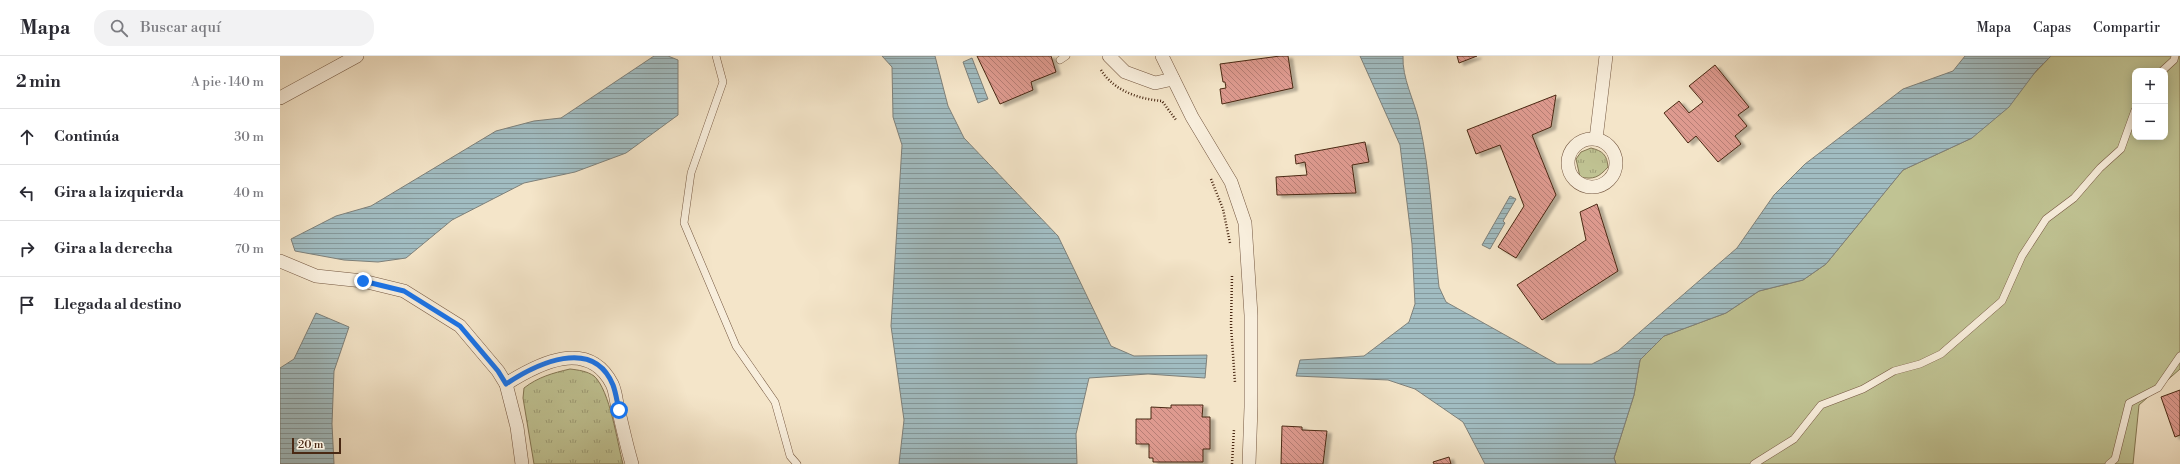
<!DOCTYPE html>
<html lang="es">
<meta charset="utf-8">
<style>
:root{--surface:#fff;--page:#f2f2f3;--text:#2b2b33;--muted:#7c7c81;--line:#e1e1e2}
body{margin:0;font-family:"Libre Bodoni",serif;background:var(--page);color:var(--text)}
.controls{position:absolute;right:12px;top:12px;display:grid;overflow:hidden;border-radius:8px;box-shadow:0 2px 10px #0003}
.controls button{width:36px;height:36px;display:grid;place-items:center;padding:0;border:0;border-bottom:1px solid var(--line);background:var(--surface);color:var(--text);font:20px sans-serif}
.scale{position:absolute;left:12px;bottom:10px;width:49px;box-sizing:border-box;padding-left:4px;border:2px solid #492813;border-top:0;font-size:11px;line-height:14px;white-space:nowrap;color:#492813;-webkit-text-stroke:3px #f8eedc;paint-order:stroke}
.stop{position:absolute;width:12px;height:12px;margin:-9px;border:3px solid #1a73e8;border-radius:50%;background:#fff}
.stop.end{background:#1a73e8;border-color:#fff;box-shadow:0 1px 4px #0008}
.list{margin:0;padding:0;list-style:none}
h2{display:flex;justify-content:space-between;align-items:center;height:52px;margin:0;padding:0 16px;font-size:17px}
h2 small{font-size:13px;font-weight:400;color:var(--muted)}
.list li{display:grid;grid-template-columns:26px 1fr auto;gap:12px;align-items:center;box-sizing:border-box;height:56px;padding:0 16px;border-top:1px solid var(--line)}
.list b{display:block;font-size:15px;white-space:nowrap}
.list em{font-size:13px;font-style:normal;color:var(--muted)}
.icon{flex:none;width:22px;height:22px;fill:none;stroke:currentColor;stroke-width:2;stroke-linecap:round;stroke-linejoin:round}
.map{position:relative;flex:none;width:1900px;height:408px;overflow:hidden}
header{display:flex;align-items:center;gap:24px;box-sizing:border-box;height:56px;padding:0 20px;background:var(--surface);border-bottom:1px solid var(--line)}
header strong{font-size:19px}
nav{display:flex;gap:22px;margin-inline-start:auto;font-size:14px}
.search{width:280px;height:36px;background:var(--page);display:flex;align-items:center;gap:10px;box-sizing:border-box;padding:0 14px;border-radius:16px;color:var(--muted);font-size:15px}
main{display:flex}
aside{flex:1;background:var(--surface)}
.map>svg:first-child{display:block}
.green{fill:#c0c393;stroke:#847653;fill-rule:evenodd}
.park{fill:url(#park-tufts);stroke:#847653}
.water{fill:url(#water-rules);stroke:#7e817b}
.building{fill:url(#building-back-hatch);stroke:#492813;filter:url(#shadow)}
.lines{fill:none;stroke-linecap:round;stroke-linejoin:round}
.service-casing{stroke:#745740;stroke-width:8}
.minor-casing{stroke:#745740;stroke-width:14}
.path{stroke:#492813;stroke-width:2.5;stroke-dasharray:1 2;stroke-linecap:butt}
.service{stroke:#f8eedc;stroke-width:7}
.minor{stroke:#f8eedc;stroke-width:13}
.route{stroke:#1a73e8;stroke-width:5}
</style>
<header>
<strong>Mapa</strong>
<div class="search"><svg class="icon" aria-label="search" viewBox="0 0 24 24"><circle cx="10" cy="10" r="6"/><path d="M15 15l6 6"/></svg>Buscar aquí</div>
<nav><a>Mapa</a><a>Capas</a><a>Compartir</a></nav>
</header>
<main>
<aside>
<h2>2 min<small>A pie · 140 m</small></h2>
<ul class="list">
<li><svg class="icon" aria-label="ahead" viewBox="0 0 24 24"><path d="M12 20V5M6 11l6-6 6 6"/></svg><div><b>Continúa</b></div><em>30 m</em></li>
<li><svg class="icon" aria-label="left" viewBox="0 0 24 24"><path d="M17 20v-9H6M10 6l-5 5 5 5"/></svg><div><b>Gira a la izquierda</b></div><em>40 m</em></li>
<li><svg class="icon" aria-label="right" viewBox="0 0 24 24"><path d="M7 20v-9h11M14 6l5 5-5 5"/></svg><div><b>Gira a la derecha</b></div><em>70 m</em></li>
<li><svg class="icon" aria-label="arrive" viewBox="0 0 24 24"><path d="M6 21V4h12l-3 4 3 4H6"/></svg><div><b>Llegada al destino</b></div></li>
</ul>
</aside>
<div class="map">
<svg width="1900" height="408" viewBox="0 0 1900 408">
<defs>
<pattern id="park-tufts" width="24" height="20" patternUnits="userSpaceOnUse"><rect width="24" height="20" fill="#c0c393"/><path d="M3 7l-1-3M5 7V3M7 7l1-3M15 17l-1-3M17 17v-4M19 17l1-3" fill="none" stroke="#9e9e77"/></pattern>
<pattern id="water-rules" width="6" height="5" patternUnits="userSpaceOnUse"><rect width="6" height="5" fill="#a1bcc1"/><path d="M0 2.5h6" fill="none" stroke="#85999c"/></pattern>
<pattern id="building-back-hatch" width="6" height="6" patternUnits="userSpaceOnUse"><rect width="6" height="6" fill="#de9a8f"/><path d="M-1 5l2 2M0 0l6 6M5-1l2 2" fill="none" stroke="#b67e74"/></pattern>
<filter id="shadow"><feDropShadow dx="4.5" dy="2.5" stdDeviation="1" flood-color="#0004"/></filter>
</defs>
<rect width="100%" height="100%" fill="#f4e5c9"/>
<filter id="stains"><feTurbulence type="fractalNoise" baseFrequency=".005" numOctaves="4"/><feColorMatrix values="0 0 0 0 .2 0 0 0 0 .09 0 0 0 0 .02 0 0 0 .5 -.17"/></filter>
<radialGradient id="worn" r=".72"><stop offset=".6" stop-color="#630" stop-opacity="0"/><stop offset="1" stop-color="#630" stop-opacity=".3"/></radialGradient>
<path class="green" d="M 1771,0 L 1900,0 L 1900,313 L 1859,349 L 1853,408 L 1336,408 L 1334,402 L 1354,339 L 1360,304 L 1384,280 L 1446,257 L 1479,235 L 1523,224 L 1546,208 L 1623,114 L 1692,82 ZM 1855,15 L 1885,15 L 1885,81 L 1855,81 Z"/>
<g class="park">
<path d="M 1311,92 C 1323,95 1327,99 1328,111 C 1319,121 1314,124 1300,121 L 1296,103 L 1301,96 Z"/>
<path d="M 290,313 C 298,314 307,315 314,320 C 330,334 337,386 343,408 L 254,408 L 243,342 L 244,332 C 258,321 273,317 290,313 Z"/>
</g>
<g class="water">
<path d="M 374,0 L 388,0 L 398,4 L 398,59 L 346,97 L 295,116 L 244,127 L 172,164 L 126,202 L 98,206 L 64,204 L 15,195 L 11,183 L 56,160 L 91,150 L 216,75 L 254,65 L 281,62 Z"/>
<path d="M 602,0 L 655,0 L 668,50 L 684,82 L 778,180 L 831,290 L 854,300 L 927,299 L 925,322 L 868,318 L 809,322 L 796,378 L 797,408 L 619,408 L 624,364 L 611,270 L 622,89 L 613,61 L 612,11 Z"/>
<path d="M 1080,0 L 1123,0 C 1122,22 1134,44 1139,65 C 1151,119 1153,176 1159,231 L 1166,246 L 1277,308 L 1312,308 L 1338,295 L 1457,192 L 1494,139 L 1525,108 L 1623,33 L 1673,15 L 1685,0 L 1771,0 L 1756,15 L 1729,51 L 1692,82 L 1623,114 L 1546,208 L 1523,224 L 1479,235 L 1446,257 L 1384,280 L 1360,304 L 1354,339 L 1334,402 L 1336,408 L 1205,408 L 1183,366 L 1135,333 L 1108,324 L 1016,320 L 1020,304 L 1084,300 L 1129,266 L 1135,248 L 1132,188 L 1120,89 Z"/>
<path d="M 692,2 L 708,43 L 698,47 L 683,6 Z"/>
<path d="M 1230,140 L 1236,143 L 1223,165 L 1225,167 L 1210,193 L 1202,189 Z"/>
<path d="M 36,257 L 69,271 L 54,315 L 52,368 L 54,408 L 0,408 L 0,312 L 14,303 Z"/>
</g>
<g class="building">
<path d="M 697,0 L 771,0 L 776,16 L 751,26 L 753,34 L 720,48 Z"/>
<path d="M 1000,0 L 1008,0 L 1013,32 L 942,48 L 940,33 L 946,32 L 945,26 L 943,26 L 940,8 Z"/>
<path d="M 1177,0 L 1197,0 L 1179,7 Z"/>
<path d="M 1435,9 L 1469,51 L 1458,59 L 1467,70 L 1455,80 L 1461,88 L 1438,106 L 1416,80 L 1408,87 L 1384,57 L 1399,45 L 1409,57 L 1423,46 L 1409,30 Z"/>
<path d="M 1276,39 L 1271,71 L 1252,79 L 1276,139 L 1236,202 L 1218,191 L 1244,150 L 1220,89 L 1196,98 L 1187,74 Z"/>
<path d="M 1085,86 L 1089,106 L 1072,109 L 1076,137 L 997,139 L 996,121 L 1027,119 L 1025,106 L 1016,108 L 1015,99 Z"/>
<path d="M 1317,148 L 1338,215 L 1262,264 L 1237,229 L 1306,184 L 1300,156 Z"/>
<path d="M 1900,334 L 1900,379 L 1895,381 L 1881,341 Z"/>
<path d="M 891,349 L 923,349 L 922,361 L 930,361 L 930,393 L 923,393 L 923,406 L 873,406 L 873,402 L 869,402 L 869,388 L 856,388 L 856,363 L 871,363 L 871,351 L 891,352 Z"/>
<path d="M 1002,370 L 1022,371 L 1022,374 L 1047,375 L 1043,408 L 1001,408 Z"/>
<path d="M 1169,401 L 1171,408 L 1154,408 L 1153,406 Z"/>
</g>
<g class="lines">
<g class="service-casing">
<g id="service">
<path d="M 436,0 L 443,26 L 411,117 L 404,167 L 456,290 L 495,346 L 510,400 L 517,408"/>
<path d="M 780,4 L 786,0"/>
<path d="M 1882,15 L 1894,4 L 1895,0"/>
<path d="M 1474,408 L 1514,383 L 1541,349 L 1583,333 L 1614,315 L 1640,308 L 1661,298 L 1722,245 L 1742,200 L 1766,163 L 1794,142 L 1820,112 L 1841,93 L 1855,54"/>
<path d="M 1829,408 L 1835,403 L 1849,347 L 1878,332 L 1900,300"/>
</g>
</g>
<g class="minor-casing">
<g id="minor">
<path d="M 829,0 L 845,16 L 875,27 L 893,23"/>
<path d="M 882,0 L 912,61 L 951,126 L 965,167 L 971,259 L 971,351 L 969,408"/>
<path d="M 0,42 L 77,0"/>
<circle cx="1312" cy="107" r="24"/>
<path d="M 1316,83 L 1326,0"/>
<path d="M 0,205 L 36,220 L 83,225 L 124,235 L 180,270 L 218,315 L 226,328 L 237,371 L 242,408"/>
<path d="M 226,328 C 259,307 308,282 332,328 C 335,334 336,342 337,348 C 342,368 346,388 352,408"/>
</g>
</g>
<g class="path">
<path d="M 821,14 C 834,35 859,43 882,45 L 896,64"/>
<path d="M 931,123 L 943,153 L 950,187"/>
<path d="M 952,220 L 951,270 L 955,327"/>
<path d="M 952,408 L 954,373"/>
</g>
<use href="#service" class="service"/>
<use href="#minor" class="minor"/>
</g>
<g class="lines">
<path class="route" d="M 83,225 L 124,235 L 180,270 L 218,315 L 226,328 C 256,308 313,280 333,329 C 336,337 337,346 339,354"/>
</g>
<rect width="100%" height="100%" filter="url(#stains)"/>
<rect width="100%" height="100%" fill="url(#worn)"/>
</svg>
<div class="controls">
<button>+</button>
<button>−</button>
</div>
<div class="scale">20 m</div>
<div class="stop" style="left:339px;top:354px"></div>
<div class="stop end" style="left:83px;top:225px"></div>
</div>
</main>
